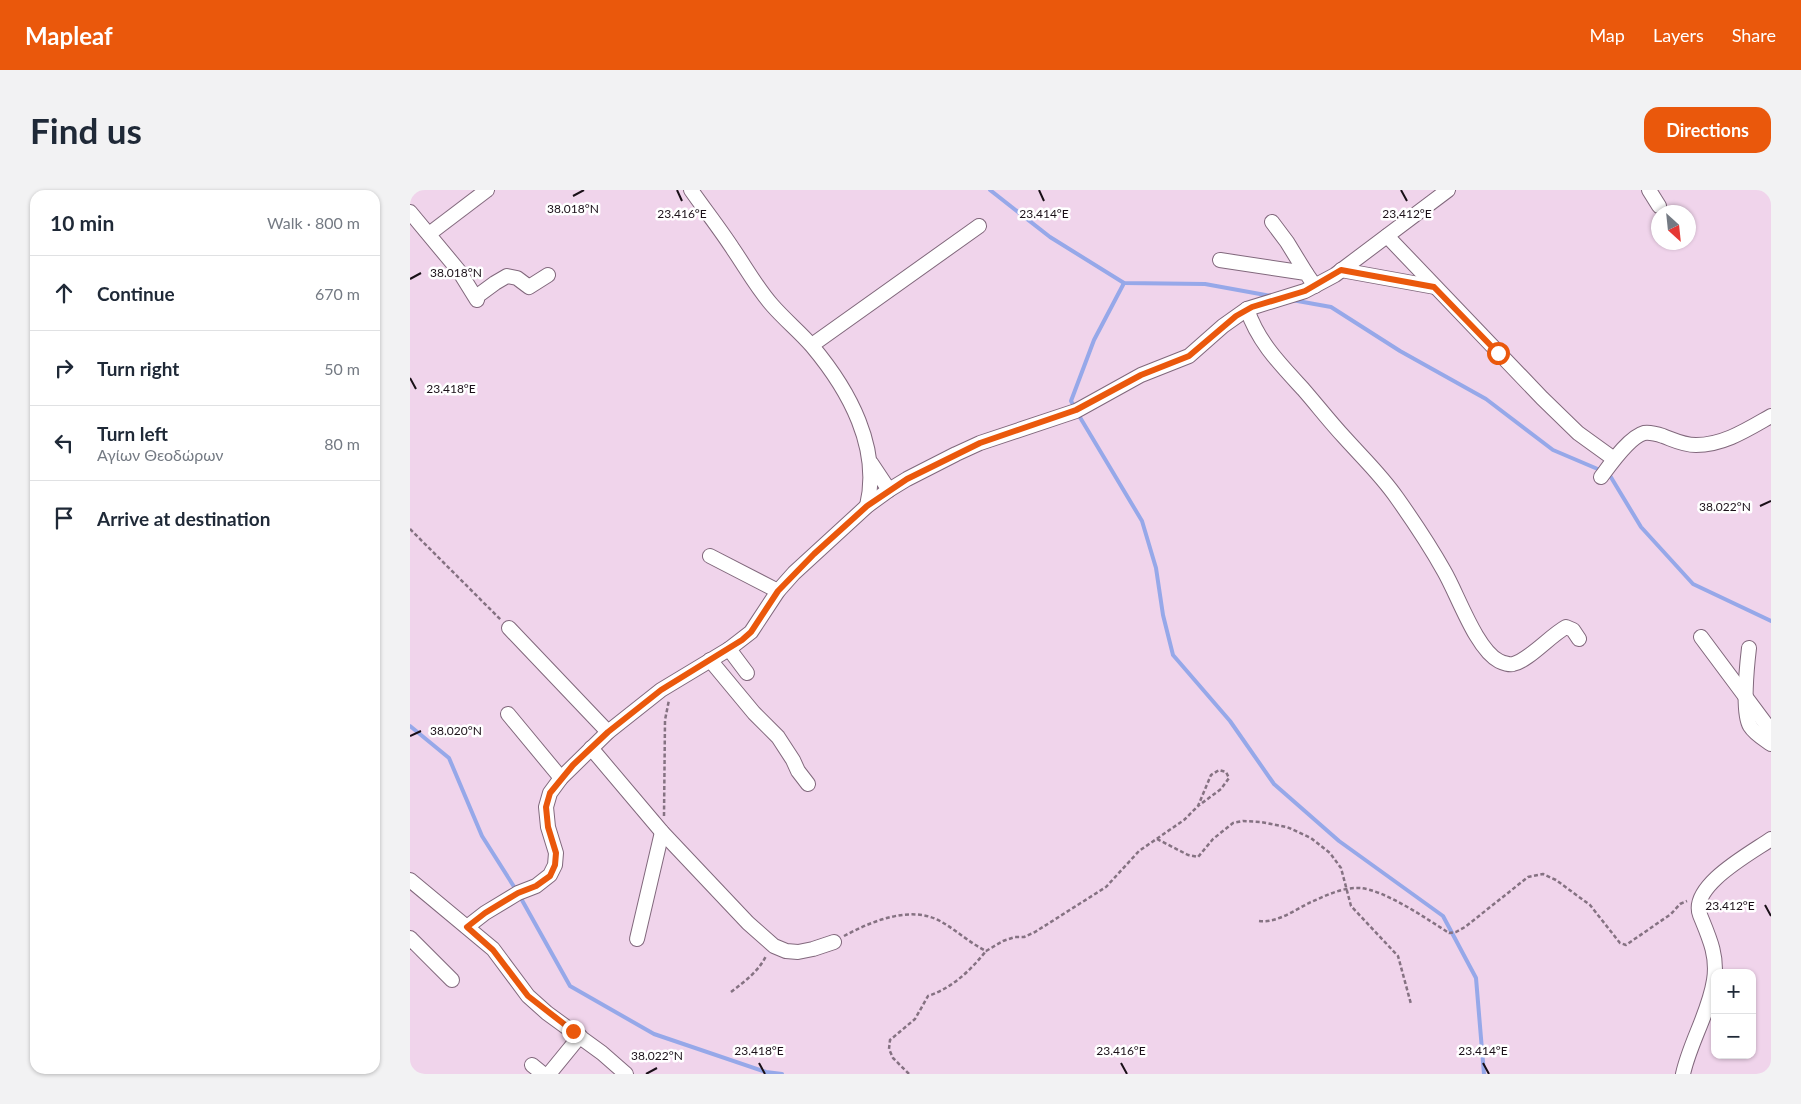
<!DOCTYPE html>
<meta charset="utf-8">
<style>
:root{--surface:#fff;--page:#f2f2f3;--text:#1f2937;--muted:#747a83;--line:#e0e1e3;--accent:#ea580c}
body{margin:0;font-family:Lato,sans-serif;background:var(--page);color:var(--text)}
.controls{position:absolute;right:15px;bottom:15px;display:grid;overflow:hidden;border-radius:10px;box-shadow:0 1px 4px #0004}
.controls button{width:45px;height:45px;display:grid;place-items:center;padding:0;border:0;border-bottom:1px solid var(--line);background:var(--surface);color:var(--text);font:25px sans-serif}
.compass{position:absolute;left:1241px;top:15px;width:45px;height:45px;border-radius:50%;background:var(--surface);box-shadow:0 1px 4px #0004;rotate:153deg}
.stop{position:absolute;width:15px;height:15px;margin:-11px;border:4px solid #ea580c;border-radius:50%;background:#fff}
.stop.end{background:#ea580c;border-color:#fff;box-shadow:0 1px 5px #0008}
.list{margin:0;padding:0;list-style:none}
h2{display:flex;justify-content:space-between;align-items:center;height:65px;margin:0;padding:0 20px;font-size:21px}
h2 small{font-size:16px;font-weight:400;color:var(--muted)}
.list li{display:grid;grid-template-columns:32px 1fr auto;gap:15px;align-items:center;box-sizing:border-box;height:75px;padding:0 20px;border-top:1px solid var(--line)}
.list b{display:block;font-size:19px;white-space:nowrap}
.list p{margin:0;font-size:16px;white-space:nowrap;color:var(--muted)}
.list em{font-size:16px;font-style:normal;color:var(--muted)}
.icon{flex:none;width:28px;height:28px;fill:none;stroke:currentColor;stroke-width:2;stroke-linecap:round;stroke-linejoin:round}
.map{position:relative;flex:none;width:1361px;height:884px;overflow:hidden;border-radius:15px}
header{display:flex;align-items:center;gap:30px;box-sizing:border-box;height:70px;padding:0 25px;background:var(--accent);color:#fff}
header strong{font-size:24px}
nav{display:flex;gap:28px;margin-inline-start:auto;font-size:18px}
.intro{display:flex;align-items:center;justify-content:space-between;box-sizing:border-box;height:120px;padding:0 30px}
h1{margin:0;font-size:35px}
.button{padding:12px 22px;border-radius:15px;background:var(--accent);color:#fff;font-size:18px;font-weight:700}
main{display:flex;gap:30px;padding:0 30px}
aside{flex:1;background:var(--surface);border-radius:15px;box-shadow:0 1px 4px #0004}
.map>svg:first-child{display:block}
.lines{fill:none;stroke-linecap:round;stroke-linejoin:round}
.stream{stroke:#96a8e9;stroke-width:4}
.minor-casing{stroke:#81687c;stroke-width:16}
.path{stroke:#857282;stroke-width:2.5;stroke-dasharray:4 2.5;stroke-linecap:butt}
.minor{stroke:#fff;stroke-width:14}
.route{stroke:#ea580c;stroke-width:6}
.ticks{fill:none;stroke:#1a1018;stroke-width:2}
.ticks-label{font-size:12px;text-anchor:middle;fill:#1a1018;stroke:#fff;stroke-width:5;stroke-linejoin:round;paint-order:stroke}
</style>
<header>
<strong>Mapleaf</strong>
<nav><a>Map</a><a>Layers</a><a>Share</a></nav>
</header>
<div class="intro"><h1>Find us</h1><a class="button">Directions</a></div>
<main>
<aside>
<h2>10 min<small>Walk · 800 m</small></h2>
<ul class="list">
<li><svg class="icon" aria-label="ahead" viewBox="0 0 24 24"><path d="M12 20V5M6 11l6-6 6 6"/></svg><div><b>Continue</b></div><em>670 m</em></li>
<li><svg class="icon" aria-label="right" viewBox="0 0 24 24"><path d="M7 20v-9h11M14 6l5 5-5 5"/></svg><div><b>Turn right</b></div><em>50 m</em></li>
<li><svg class="icon" aria-label="left" viewBox="0 0 24 24"><path d="M17 20v-9H6M10 6l-5 5 5 5"/></svg><div><b>Turn left</b><p>Αγίων Θεοδώρων</p></div><em>80 m</em></li>
<li><svg class="icon" aria-label="arrive" viewBox="0 0 24 24"><path d="M6 21V4h12l-3 4 3 4H6"/></svg><div><b>Arrive at destination</b></div></li>
</ul>
</aside>
<div class="map">
<svg width="1361" height="884" viewBox="0 0 1361 884">
<rect width="100%" height="100%" fill="#f0d4eb"/>
<g class="lines">
<g class="stream">
<path d="M 580,0 L 640,47 L 714,93 L 795,94 L 861,106"/>
<path d="M 882,110 L 921,117 L 990,161 L 1076,209 L 1143,260 L 1190,280"/>
<path d="M 665,218 L 661,211 L 684,150 L 714,93"/>
<path d="M 668,224 L 732,331 L 746,378 L 753,425 L 763,465 L 820,531 L 864,594 L 929,651 L 1033,726 L 1066,788 L 1074,884"/>
<path d="M 1199,284 L 1231,337 L 1283,394 L 1361,431"/>
<path d="M 0,536 L 39,568 L 72,646 L 108,703 L 160,796 L 244,844 L 356,882 L 372,884"/>
</g>
<g class="minor-casing">
<g id="minor">
<path d="M 281,0 C 295,20 310,39 323,59 C 336,78 347,98 362,115 C 375,130 390,142 402,156 C 439,200 471,258 457,316"/>
<path d="M 1239,0 L 1249,16"/>
<path d="M 0,22 L 49,81 L 67,110"/>
<path d="M 862,32 L 877,52 L 896,83"/>
<path d="M 19,44 L 77,0"/>
<path d="M 977,46 L 1132,208 L 1168,243 L 1204,269"/>
<path d="M 810,70 L 896,83 L 905,96"/>
<path d="M 931,80 L 1025,97"/>
<path d="M 66,107 L 85,93 L 97,86 L 107,88 L 119,97 L 138,85"/>
<path d="M 837,119 C 848,152 870,174 893,199 C 907,215 920,232 935,248 C 953,268 972,286 987,308 C 1004,332 1020,356 1034,381 C 1048,405 1066,459 1089,471 C 1093,473 1100,475 1103,474 C 1118,471 1141,445 1156,437 L 1163,440 L 1169,449"/>
<path d="M 402,155 L 569,36"/>
<path d="M 461,273 L 479,300"/>
<path d="M 1191,287 C 1200,275 1219,247 1234,243 C 1241,242 1247,244 1253,246 C 1264,250 1273,255 1286,255 C 1314,255 1338,239 1361,226"/>
<path d="M 300,366 L 368,401"/>
<path d="M 99,438 L 198,542"/>
<path d="M 1291,447 L 1361,541"/>
<path d="M 1339,458 C 1337,475 1332,523 1340,536 C 1345,544 1354,549 1361,554"/>
<path d="M 319,459 L 337,483"/>
<path d="M 300,470 L 344,523 L 368,547 L 383,570 L 388,581 L 398,594"/>
<path d="M 98,524 L 151,588"/>
<path d="M 181,558 L 252,642 L 338,733 L 364,756 L 376,761 L 388,762 L 403,759 L 424,752"/>
<path d="M 0,690 L 83,759 L 118,806 L 137,823 L 192,863 L 216,884"/>
<path d="M 57,737 L 75,723 L 108,703 L 126,696 L 140,685 L 145,675 L 146,663 L 138,637 L 136,617 L 140,603 L 151,588 L 198,542 L 251,500 L 319,459 L 341,442 L 368,401 L 384,383 L 457,316 L 479,300 L 497,289 L 546,264 L 570,253 L 666,221 L 731,185 L 779,166 L 813,136 L 837,119 L 895,101 L 925,85 L 1038,0"/>
<path d="M 0,748 L 42,790"/>
<path d="M 227,749 L 252,642"/>
<path d="M 122,875 L 133,884"/>
<path d="M 139,884 L 170,846"/>
<path d="M 1273,884 C 1280,852 1299,823 1304,790 C 1308,766 1299,747 1290,725 C 1279,696 1341,663 1361,649"/>
</g>
</g>
<g class="path">
<path d="M 0,339 L 91,430"/>
<path d="M 254,626 L 255,530 L 259,510"/>
<path d="M 747,649 L 778,665 L 788,667 L 803,649 L 823,633 L 833,631 L 851,632 L 877,637 L 901,648 L 920,663 L 931,678 L 941,716 L 988,766 L 1001,814"/>
<path d="M 849,731 C 867,733 883,721 899,713 C 915,706 932,697 950,698 C 975,700 1017,729 1039,743 L 1046,742 L 1055,737 L 1118,687 L 1133,684 L 1146,690 L 1180,715 L 1210,753 L 1216,755 L 1261,724 L 1270,714 L 1277,711"/>
<path d="M 434,746 C 462,731 500,715 530,731 C 546,740 560,753 576,761 L 593,751 L 605,747 L 614,747 L 625,742 L 696,697 L 729,661 L 774,630 L 788,616 L 801,585 L 809,580 L 816,582 L 819,588 L 811,599 L 788,616"/>
<path d="M 321,802 C 335,791 348,782 356,766"/>
<path d="M 499,884 L 483,868 L 479,859 L 480,850 L 505,829 L 518,806 C 542,798 560,781 576,761"/>
</g>
<use href="#minor" class="minor"/>
</g>
<g class="lines">
<path class="route" d="M 163,841 L 118,806 L 83,760 L 57,737 L 75,723 L 108,703 L 126,696 L 140,686 L 145,675 L 146,663 L 138,637 L 136,617 L 140,603 L 163,575 L 198,542 L 251,500 L 332,450 L 341,442 L 368,401 L 404,364 L 457,316 L 497,289 L 570,253 L 666,220 L 731,185 L 779,166 L 826,126 L 842,117 L 895,101 L 931,80 L 1024,97 L 1088,163"/>
</g>
<path class="ticks" d="M 267,0 L 272,11M 629,0 L 634,11M 991,0 L 997,11M 163,6 L 174,0M 0,89 L 11,83M 0,188 L 6,199M 1350,316 L 1361,311M 0,546 L 11,541M 1355,715 L 1361,726M 349,873 L 355,884M 711,873 L 717,884M 1073,873 L 1079,884M 236,884 L 247,878"/>
<g class="ticks-label">
<text x="163" y="23">38.018°N</text>
<text x="272" y="28">23.416°E</text>
<text x="634" y="28">23.414°E</text>
<text x="997" y="28">23.412°E</text>
<text x="46" y="87">38.018°N</text>
<text x="41" y="203">23.418°E</text>
<text x="1315" y="321">38.022°N</text>
<text x="46" y="545">38.020°N</text>
<text x="1320" y="720">23.412°E</text>
<text x="349" y="865">23.418°E</text>
<text x="711" y="865">23.416°E</text>
<text x="1073" y="865">23.414°E</text>
<text x="247" y="870">38.022°N</text>
</g>
</svg>
<div class="controls">
<button>+</button>
<button>−</button>
</div>
<svg class="compass" viewBox="-18 -18 36 36"><path d="M0-13l5 13h-10z" fill="#e53935"/><path d="M0 13l5-13h-10z" fill="#747a83"/></svg>
<div class="stop" style="left:1088px;top:163px"></div>
<div class="stop end" style="left:163px;top:841px"></div>
</div>
</main>
